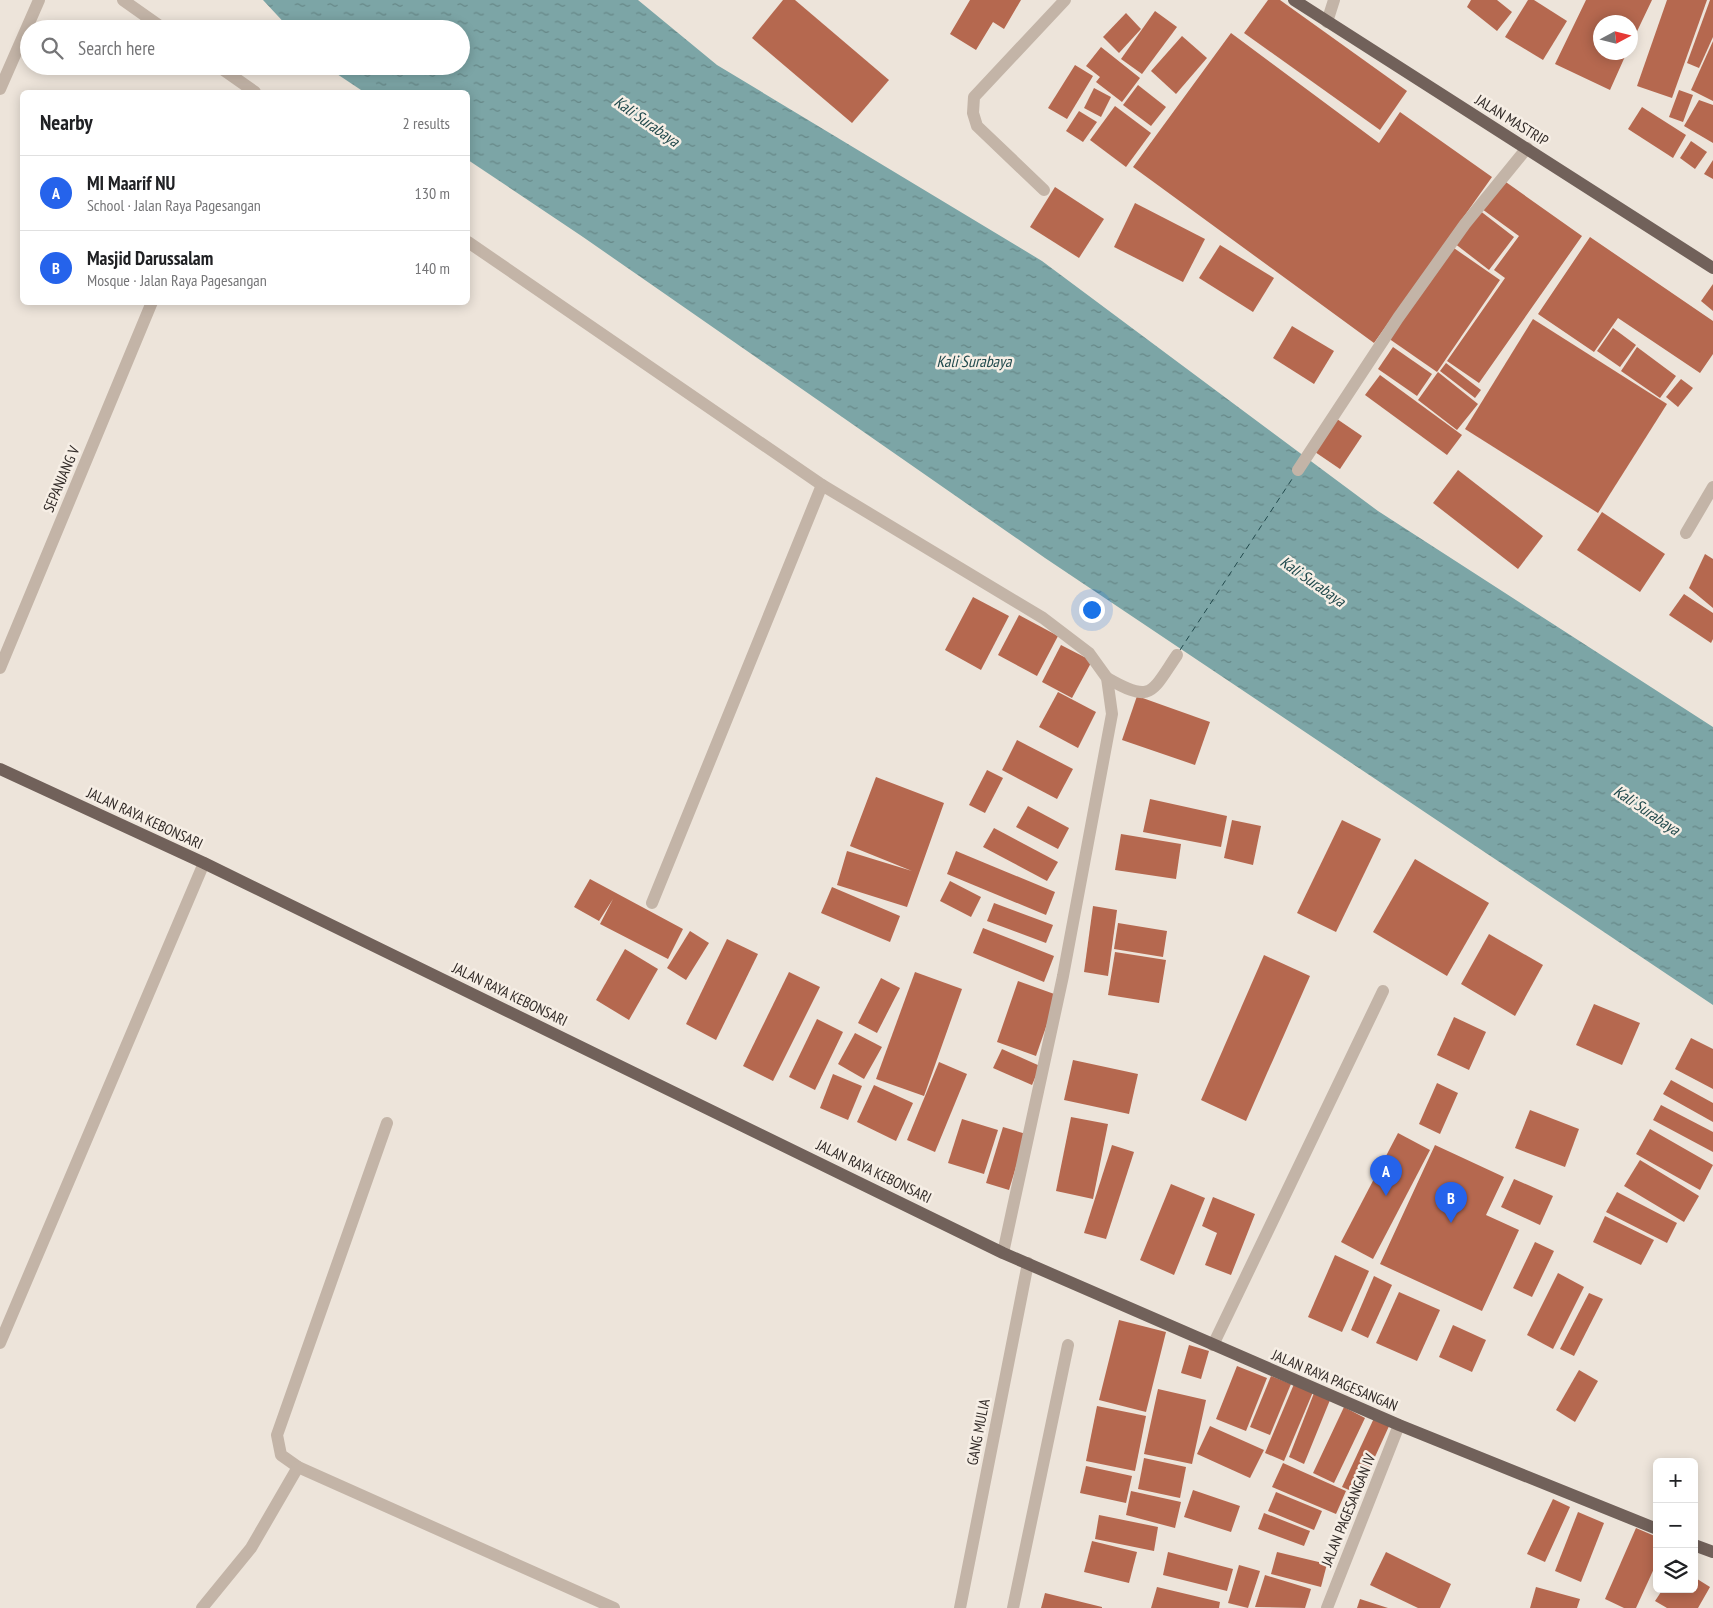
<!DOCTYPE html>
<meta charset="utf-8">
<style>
:root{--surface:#fff;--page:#f2f2f2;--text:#202124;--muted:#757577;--line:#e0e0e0;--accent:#2563eb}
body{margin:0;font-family:"PT Sans Narrow",sans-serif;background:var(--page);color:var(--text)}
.controls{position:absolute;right:15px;bottom:15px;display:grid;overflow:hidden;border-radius:8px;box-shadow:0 2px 12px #0003}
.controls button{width:45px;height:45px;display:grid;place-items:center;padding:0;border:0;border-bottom:1px solid var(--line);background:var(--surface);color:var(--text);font:25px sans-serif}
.compass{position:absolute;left:1593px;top:15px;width:45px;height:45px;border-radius:50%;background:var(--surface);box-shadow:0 2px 12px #0003;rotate:83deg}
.you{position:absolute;left:1091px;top:609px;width:18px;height:18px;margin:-12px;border:4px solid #fff;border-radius:50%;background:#1a73e8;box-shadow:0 0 0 8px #1a73e833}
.badge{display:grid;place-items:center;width:32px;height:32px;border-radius:50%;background:var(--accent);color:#fff;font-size:16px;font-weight:700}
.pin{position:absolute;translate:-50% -41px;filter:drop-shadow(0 1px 2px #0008)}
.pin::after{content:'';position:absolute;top:26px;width:18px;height:15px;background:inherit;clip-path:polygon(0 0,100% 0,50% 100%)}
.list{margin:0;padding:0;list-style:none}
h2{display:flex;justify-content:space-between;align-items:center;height:65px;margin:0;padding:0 20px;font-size:21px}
h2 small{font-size:16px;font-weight:400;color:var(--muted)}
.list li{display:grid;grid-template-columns:32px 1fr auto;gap:15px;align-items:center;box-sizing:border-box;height:75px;padding:0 20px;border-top:1px solid var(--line)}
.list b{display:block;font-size:19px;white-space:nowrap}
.list p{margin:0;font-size:16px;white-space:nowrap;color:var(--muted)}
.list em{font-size:16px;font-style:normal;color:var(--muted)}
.icon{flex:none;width:28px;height:28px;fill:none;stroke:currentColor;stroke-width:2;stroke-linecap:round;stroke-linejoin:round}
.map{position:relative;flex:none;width:1713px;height:1608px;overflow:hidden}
.search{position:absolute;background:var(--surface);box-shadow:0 2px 12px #0003;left:20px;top:20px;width:450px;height:55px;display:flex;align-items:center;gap:12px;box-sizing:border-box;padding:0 18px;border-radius:28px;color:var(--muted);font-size:19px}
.panel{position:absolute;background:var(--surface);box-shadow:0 2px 12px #0003;left:20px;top:90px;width:450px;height:215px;border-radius:8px}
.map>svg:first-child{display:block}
.water{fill:url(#water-ripples)}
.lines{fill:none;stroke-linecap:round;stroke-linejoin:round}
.ferry{stroke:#224a4d;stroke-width:1;stroke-dasharray:6 5;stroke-linecap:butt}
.building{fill:#b5684f}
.minor{stroke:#c3b4a7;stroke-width:12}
.major{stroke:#71615a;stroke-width:12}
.labels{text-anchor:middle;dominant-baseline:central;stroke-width:5;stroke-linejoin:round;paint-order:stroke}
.street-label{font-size:15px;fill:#312a27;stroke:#f6eee5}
.water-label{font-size:16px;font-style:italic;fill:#224a4d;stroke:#f6eee5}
</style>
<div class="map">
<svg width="1713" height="1608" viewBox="0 0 1713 1608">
<defs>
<pattern id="water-ripples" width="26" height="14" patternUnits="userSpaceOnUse" patternTransform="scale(1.25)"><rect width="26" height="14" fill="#7ca5a6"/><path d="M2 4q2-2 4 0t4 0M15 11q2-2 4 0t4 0" fill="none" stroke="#668787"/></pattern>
</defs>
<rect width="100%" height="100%" fill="#ede4da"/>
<path class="water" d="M 263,0 L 638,0 L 717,65 L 1042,261 L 1378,511 L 1713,727 L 1713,1005 L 1045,558 L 583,237 L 468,160 L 468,92 L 364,92 L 325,66 L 461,66 L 461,29 L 290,29 Z"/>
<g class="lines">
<path class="ferry" d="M 1180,650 L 1294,476"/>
</g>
<g class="building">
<path d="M 783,0 L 795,0 L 889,80 L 852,123 L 752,38 Z"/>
<path d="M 970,0 L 1021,0 L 1004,29 L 993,22 L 976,50 L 950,34 Z"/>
<path d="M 1268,0 L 1280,0 L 1407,91 L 1380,130 L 1244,33 Z"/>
<path d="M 1471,0 L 1497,0 L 1512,12 L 1497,31 L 1467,7 Z"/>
<path d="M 1528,0 L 1534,0 L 1567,21 L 1543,60 L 1505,37 Z"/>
<path d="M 1586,0 L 1652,0 L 1630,46 L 1630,22 L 1600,22 L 1600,52 L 1627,52 L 1610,90 L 1555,64 Z"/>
<path d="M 1667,0 L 1707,0 L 1672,98 L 1637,86 Z"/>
<path d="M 1710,0 L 1713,0 L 1713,37 L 1699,68 L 1687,63 Z"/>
<path d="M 1155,11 L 1177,27 L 1142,74 L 1121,59 Z"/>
<path d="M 1126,13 L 1141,29 L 1119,53 L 1103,37 Z"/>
<path d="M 1231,33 L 1379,143 L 1400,112 L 1492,177 L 1374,343 L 1133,167 Z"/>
<path d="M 1182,36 L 1207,58 L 1176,94 L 1151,71 Z"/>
<path d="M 1713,41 L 1713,101 L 1691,90 Z"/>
<path d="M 1101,47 L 1140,78 L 1122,102 L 1096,82 L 1100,77 L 1086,66 Z"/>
<path d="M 1075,65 L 1093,76 L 1067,119 L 1048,108 Z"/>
<path d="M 1138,85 L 1166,107 L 1151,126 L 1123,105 Z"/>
<path d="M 1094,88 L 1111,97 L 1101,117 L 1084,108 Z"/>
<path d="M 1679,90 L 1693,95 L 1683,122 L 1669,117 Z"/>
<path d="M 1699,100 L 1713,105 L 1713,143 L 1684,126 Z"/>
<path d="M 1115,106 L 1151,133 L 1126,167 L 1090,140 Z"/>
<path d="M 1642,107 L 1686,135 L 1673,158 L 1628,129 Z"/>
<path d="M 1079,111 L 1097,122 L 1083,142 L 1066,131 Z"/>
<path d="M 1691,141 L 1707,152 L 1695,169 L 1680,158 Z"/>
<path d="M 1713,160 L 1713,179 L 1704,174 Z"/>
<path d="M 1503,180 L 1582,236 L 1479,383 L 1447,361 L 1505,278 L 1494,270 L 1519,236 L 1482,209 Z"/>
<path d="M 1055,187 L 1104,219 L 1079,258 L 1030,227 Z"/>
<path d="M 1135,203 L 1205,239 L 1183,282 L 1114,247 Z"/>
<path d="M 1479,210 L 1514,237 L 1489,270 L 1454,243 Z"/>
<path d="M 1590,237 L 1713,321 L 1713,354 L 1700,373 L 1618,318 L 1594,352 L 1538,314 Z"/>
<path d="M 1220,245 L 1274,278 L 1253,312 L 1199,278 Z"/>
<path d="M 1451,246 L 1500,280 L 1437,372 L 1388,338 Z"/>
<path d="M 1713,284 L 1713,311 L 1701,301 Z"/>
<path d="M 1533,319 L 1667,404 L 1598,513 L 1465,429 Z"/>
<path d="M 1292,326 L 1334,351 L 1314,384 L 1273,358 Z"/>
<path d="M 1613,328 L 1636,345 L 1620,367 L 1597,351 Z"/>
<path d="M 1393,347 L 1432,374 L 1417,396 L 1378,369 Z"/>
<path d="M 1637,347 L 1676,376 L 1660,398 L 1621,371 Z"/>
<path d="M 1446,363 L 1481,390 L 1475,398 L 1440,371 Z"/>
<path d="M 1438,372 L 1478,404 L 1457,430 L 1418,400 Z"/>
<path d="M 1380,375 L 1462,435 L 1447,455 L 1365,395 Z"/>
<path d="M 1681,379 L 1693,388 L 1678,407 L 1666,397 Z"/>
<path d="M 1337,419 L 1362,436 L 1340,469 L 1315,452 Z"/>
<path d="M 1458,470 L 1543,536 L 1518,569 L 1433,503 Z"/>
<path d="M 1602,512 L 1665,554 L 1640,592 L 1577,550 Z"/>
<path d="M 1705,554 L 1713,559 L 1713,608 L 1689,588 Z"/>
<path d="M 1684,594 L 1713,613 L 1713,639 L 1711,643 L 1669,615 Z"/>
<path d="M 973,597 L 1009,616 L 981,670 L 945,650 Z"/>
<path d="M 1019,615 L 1058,636 L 1037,676 L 998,655 Z"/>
<path d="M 1061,645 L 1092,661 L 1072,698 L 1042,682 Z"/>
<path d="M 1058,692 L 1096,712 L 1078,748 L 1039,727 Z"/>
<path d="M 1137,696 L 1210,722 L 1195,765 L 1122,740 Z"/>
<path d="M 1017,740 L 1073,769 L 1057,799 L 1002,770 Z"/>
<path d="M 987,770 L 1003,778 L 985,813 L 969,805 Z"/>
<path d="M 876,777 L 944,803 L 907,907 L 837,885 L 847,851 L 912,871 L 850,846 Z"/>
<path d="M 1150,799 L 1227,816 L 1221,847 L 1143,832 Z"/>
<path d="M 1028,806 L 1069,828 L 1058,849 L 1016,827 Z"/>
<path d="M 1232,820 L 1261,826 L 1253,865 L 1224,858 Z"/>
<path d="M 1342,820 L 1381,839 L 1336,932 L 1297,913 Z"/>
<path d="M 994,828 L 1058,862 L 1047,881 L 983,847 Z"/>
<path d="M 1121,834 L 1181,844 L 1176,879 L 1115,870 Z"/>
<path d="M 956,851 L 1055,892 L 1046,915 L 947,874 Z"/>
<path d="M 1415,859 L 1489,903 L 1447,976 L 1373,932 Z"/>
<path d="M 590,879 L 683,929 L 668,959 L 600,924 L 613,899 L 599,921 L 574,907 Z"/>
<path d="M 950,881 L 981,897 L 971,917 L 940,901 Z"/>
<path d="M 832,887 L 900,916 L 890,942 L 821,913 Z"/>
<path d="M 994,903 L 1053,925 L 1046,943 L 987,921 Z"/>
<path d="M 1093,906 L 1117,910 L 1108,976 L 1084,972 Z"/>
<path d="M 1118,923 L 1167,931 L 1163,957 L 1114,949 Z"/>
<path d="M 983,928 L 1054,956 L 1044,982 L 973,953 Z"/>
<path d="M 690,931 L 709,943 L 686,980 L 667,968 Z"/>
<path d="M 1489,934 L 1543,965 L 1515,1016 L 1461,984 Z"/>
<path d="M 727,939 L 758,954 L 716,1040 L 686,1024 Z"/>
<path d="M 625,949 L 658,969 L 629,1020 L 596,1000 Z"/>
<path d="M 1115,952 L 1166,960 L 1159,1003 L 1108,995 Z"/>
<path d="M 1264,955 L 1310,976 L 1246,1121 L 1201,1100 Z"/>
<path d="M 789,972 L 820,987 L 773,1081 L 743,1066 Z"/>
<path d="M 915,972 L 962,989 L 924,1096 L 876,1079 Z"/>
<path d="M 881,978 L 900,988 L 877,1033 L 858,1023 Z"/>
<path d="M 1018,981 L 1057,995 L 1036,1056 L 997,1042 Z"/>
<path d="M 1594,1004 L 1640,1023 L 1622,1065 L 1576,1045 Z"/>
<path d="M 1454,1017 L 1486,1032 L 1469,1070 L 1437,1055 Z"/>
<path d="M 817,1019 L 843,1032 L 815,1090 L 789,1077 Z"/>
<path d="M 855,1033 L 882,1047 L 864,1079 L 838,1064 Z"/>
<path d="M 1691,1038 L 1713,1049 L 1713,1089 L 1675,1069 Z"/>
<path d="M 1002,1049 L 1040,1066 L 1032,1085 L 993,1068 Z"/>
<path d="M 1073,1060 L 1138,1074 L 1129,1114 L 1064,1100 Z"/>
<path d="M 939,1062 L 967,1074 L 935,1152 L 907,1140 Z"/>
<path d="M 833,1074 L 862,1086 L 848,1120 L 820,1108 Z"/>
<path d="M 1671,1080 L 1713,1103 L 1713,1122 L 1663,1094 Z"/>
<path d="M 1437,1083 L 1458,1093 L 1440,1134 L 1419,1124 Z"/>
<path d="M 874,1085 L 913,1103 L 896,1141 L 857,1122 Z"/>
<path d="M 1661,1105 L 1713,1132 L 1713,1152 L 1653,1120 Z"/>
<path d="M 1530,1110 L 1579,1129 L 1565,1167 L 1515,1148 Z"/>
<path d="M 1071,1117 L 1108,1124 L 1093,1199 L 1056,1191 Z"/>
<path d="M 962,1119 L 998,1130 L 984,1174 L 948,1163 Z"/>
<path d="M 1003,1127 L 1026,1134 L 1009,1190 L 986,1183 Z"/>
<path d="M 1650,1129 L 1713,1165 L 1700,1190 L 1636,1154 Z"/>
<path d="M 1398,1133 L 1430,1150 L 1373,1259 L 1341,1242 Z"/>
<path d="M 1112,1145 L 1134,1152 L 1106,1239 L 1084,1233 Z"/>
<path d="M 1435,1145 L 1504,1177 L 1486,1215 L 1519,1230 L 1482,1311 L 1380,1264 Z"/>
<path d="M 1640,1160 L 1699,1196 L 1684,1222 L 1624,1186 Z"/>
<path d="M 1514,1179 L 1553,1196 L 1540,1225 L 1501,1207 Z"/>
<path d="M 1171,1184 L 1205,1198 L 1174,1275 L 1140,1260 Z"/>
<path d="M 1617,1192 L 1677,1223 L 1667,1243 L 1606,1212 Z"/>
<path d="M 1213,1197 L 1255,1214 L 1231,1275 L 1205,1265 L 1217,1233 L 1202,1226 Z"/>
<path d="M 1605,1216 L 1654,1240 L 1641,1265 L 1593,1242 Z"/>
<path d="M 1535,1242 L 1554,1251 L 1532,1297 L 1513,1288 Z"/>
<path d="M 1335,1255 L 1369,1271 L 1342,1332 L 1308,1317 Z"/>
<path d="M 1558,1273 L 1584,1287 L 1553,1349 L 1527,1335 Z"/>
<path d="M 1374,1276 L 1392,1285 L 1368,1338 L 1351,1330 Z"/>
<path d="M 1399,1292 L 1440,1310 L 1417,1361 L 1376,1343 Z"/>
<path d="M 1589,1293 L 1603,1299 L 1574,1356 L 1560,1349 Z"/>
<path d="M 1119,1320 L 1166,1332 L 1146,1412 L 1099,1400 Z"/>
<path d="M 1453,1325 L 1486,1340 L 1472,1372 L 1439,1357 Z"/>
<path d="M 1189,1345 L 1209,1351 L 1201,1379 L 1181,1373 Z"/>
<path d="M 1237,1366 L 1267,1378 L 1246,1431 L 1216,1419 Z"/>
<path d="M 1579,1370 L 1598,1381 L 1575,1422 L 1556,1410 Z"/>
<path d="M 1271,1376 L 1291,1384 L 1270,1435 L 1250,1427 Z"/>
<path d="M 1294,1384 L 1313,1392 L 1284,1461 L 1265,1453 Z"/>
<path d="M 1158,1389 L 1206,1400 L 1192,1464 L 1144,1454 Z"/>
<path d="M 1314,1393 L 1330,1400 L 1304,1464 L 1289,1457 Z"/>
<path d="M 1097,1406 L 1146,1416 L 1135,1471 L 1086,1461 Z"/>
<path d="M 1344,1407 L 1365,1418 L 1334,1483 L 1313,1473 Z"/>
<path d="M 1375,1416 L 1390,1424 L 1358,1494 L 1342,1487 Z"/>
<path d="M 1210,1426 L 1264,1450 L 1250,1478 L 1197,1454 Z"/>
<path d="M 1144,1458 L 1186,1467 L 1180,1498 L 1138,1489 Z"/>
<path d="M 1283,1463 L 1346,1491 L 1336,1514 L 1272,1487 Z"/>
<path d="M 1086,1466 L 1132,1476 L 1126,1503 L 1080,1493 Z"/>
<path d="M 1193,1490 L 1240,1506 L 1231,1532 L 1184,1517 Z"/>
<path d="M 1131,1491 L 1181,1502 L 1175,1528 L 1126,1515 Z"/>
<path d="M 1276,1492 L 1322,1511 L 1314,1530 L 1268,1511 Z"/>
<path d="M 1553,1499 L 1570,1507 L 1545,1562 L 1527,1554 Z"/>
<path d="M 1578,1512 L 1604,1523 L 1581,1582 L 1555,1571 Z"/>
<path d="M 1264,1513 L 1310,1531 L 1304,1546 L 1258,1529 Z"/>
<path d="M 1099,1515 L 1158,1527 L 1154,1551 L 1095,1539 Z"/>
<path d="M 1636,1528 L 1657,1537 L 1657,1562 L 1636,1608 L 1624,1608 L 1605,1599 Z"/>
<path d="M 1092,1541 L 1137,1552 L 1129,1583 L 1084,1572 Z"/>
<path d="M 1168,1552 L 1233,1569 L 1227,1591 L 1163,1575 Z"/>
<path d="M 1277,1552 L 1327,1564 L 1321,1587 L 1271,1574 Z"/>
<path d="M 1386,1552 L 1451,1584 L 1440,1608 L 1418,1608 L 1370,1585 Z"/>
<path d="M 1239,1565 L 1260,1571 L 1248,1608 L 1228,1603 Z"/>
<path d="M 1265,1575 L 1311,1589 L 1305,1608 L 1255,1607 Z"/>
<path d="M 1694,1577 L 1710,1587 L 1698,1608 L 1667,1608 L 1655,1601 L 1663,1589 L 1694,1589 Z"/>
<path d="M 1157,1587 L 1220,1602 L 1219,1608 L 1151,1608 Z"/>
<path d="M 1536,1587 L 1580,1599 L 1577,1608 L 1530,1608 Z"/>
<path d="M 1045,1593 L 1102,1607 L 1102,1608 L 1041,1608 Z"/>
<path d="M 1360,1599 L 1388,1608 L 1357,1608 Z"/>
</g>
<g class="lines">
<g class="minor">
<path d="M 123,0 L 164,29"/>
<path d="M 1327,22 L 1334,0"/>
<path d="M 218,66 L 255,92"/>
<path d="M 0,89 L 39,0"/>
<path d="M 1044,190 L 977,126 L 973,113 L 974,97 L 1065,0"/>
<path d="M 468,242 L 822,485 L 1043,618 L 1089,653 L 1107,678 L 1112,714 L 1063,976 L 1003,1253"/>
<path d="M 1298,470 L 1398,318 L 1465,224 L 1527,148"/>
<path d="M 1686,533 L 1713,487"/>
<path d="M 0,668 L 152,302"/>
<path d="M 1107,678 C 1152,704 1151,693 1177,655"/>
<path d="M 652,903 L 822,485"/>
<path d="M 387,1123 L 277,1435 L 281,1455 L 298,1467 L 614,1608"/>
<path d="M 0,1343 L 204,863"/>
<path d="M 1213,1345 L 1383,991"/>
<path d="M 202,1608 L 251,1548 L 298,1467"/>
<path d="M 960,1608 L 1028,1263"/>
<path d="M 1013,1608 L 1068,1345"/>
<path d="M 1327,1608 L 1399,1425"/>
</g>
<g class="major">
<path d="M 1294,0 L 1713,268"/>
<path d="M 0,769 L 204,863 L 1003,1253 L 1399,1425 L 1657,1529"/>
<path d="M 1694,1545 L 1713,1552"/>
</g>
</g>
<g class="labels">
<g class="street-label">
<text transform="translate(1512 120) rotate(32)">JALAN MASTRIP</text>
<text transform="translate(61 479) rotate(-67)">SEPANJANG V</text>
<text transform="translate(145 818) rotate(25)">JALAN RAYA KEBONSARI</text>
<text transform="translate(510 994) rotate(26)">JALAN RAYA KEBONSARI</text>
<text transform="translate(874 1171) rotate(26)">JALAN RAYA KEBONSARI</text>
<text transform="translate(1335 1380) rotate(23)">JALAN RAYA PAGESANGAN</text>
<text transform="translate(978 1432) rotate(-79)">GANG MULIA</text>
<text transform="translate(1348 1510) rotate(-68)">JALAN PAGESANGAN IV</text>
</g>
<g class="water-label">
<text transform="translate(647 121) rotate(35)">Kali Surabaya</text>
<text x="974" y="361">Kali Surabaya</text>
<text transform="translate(1313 581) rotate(35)">Kali Surabaya</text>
<text transform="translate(1647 810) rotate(34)">Kali Surabaya</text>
</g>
</g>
</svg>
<div class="controls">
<button>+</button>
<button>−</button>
<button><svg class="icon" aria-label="layers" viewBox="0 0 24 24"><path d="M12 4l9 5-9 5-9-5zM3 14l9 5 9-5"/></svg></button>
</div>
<svg class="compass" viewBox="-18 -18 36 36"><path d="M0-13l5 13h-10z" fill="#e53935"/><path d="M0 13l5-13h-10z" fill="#757577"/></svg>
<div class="you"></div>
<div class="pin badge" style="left:1386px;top:1196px">A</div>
<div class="pin badge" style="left:1451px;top:1223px">B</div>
<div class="search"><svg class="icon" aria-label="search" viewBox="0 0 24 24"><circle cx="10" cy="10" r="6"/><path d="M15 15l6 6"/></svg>Search here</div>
<section class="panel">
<h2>Nearby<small>2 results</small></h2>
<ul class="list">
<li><span class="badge">A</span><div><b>MI Maarif NU</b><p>School · Jalan Raya Pagesangan</p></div><em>130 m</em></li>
<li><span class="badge">B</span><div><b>Masjid Darussalam</b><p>Mosque · Jalan Raya Pagesangan</p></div><em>140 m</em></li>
</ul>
</section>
</div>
